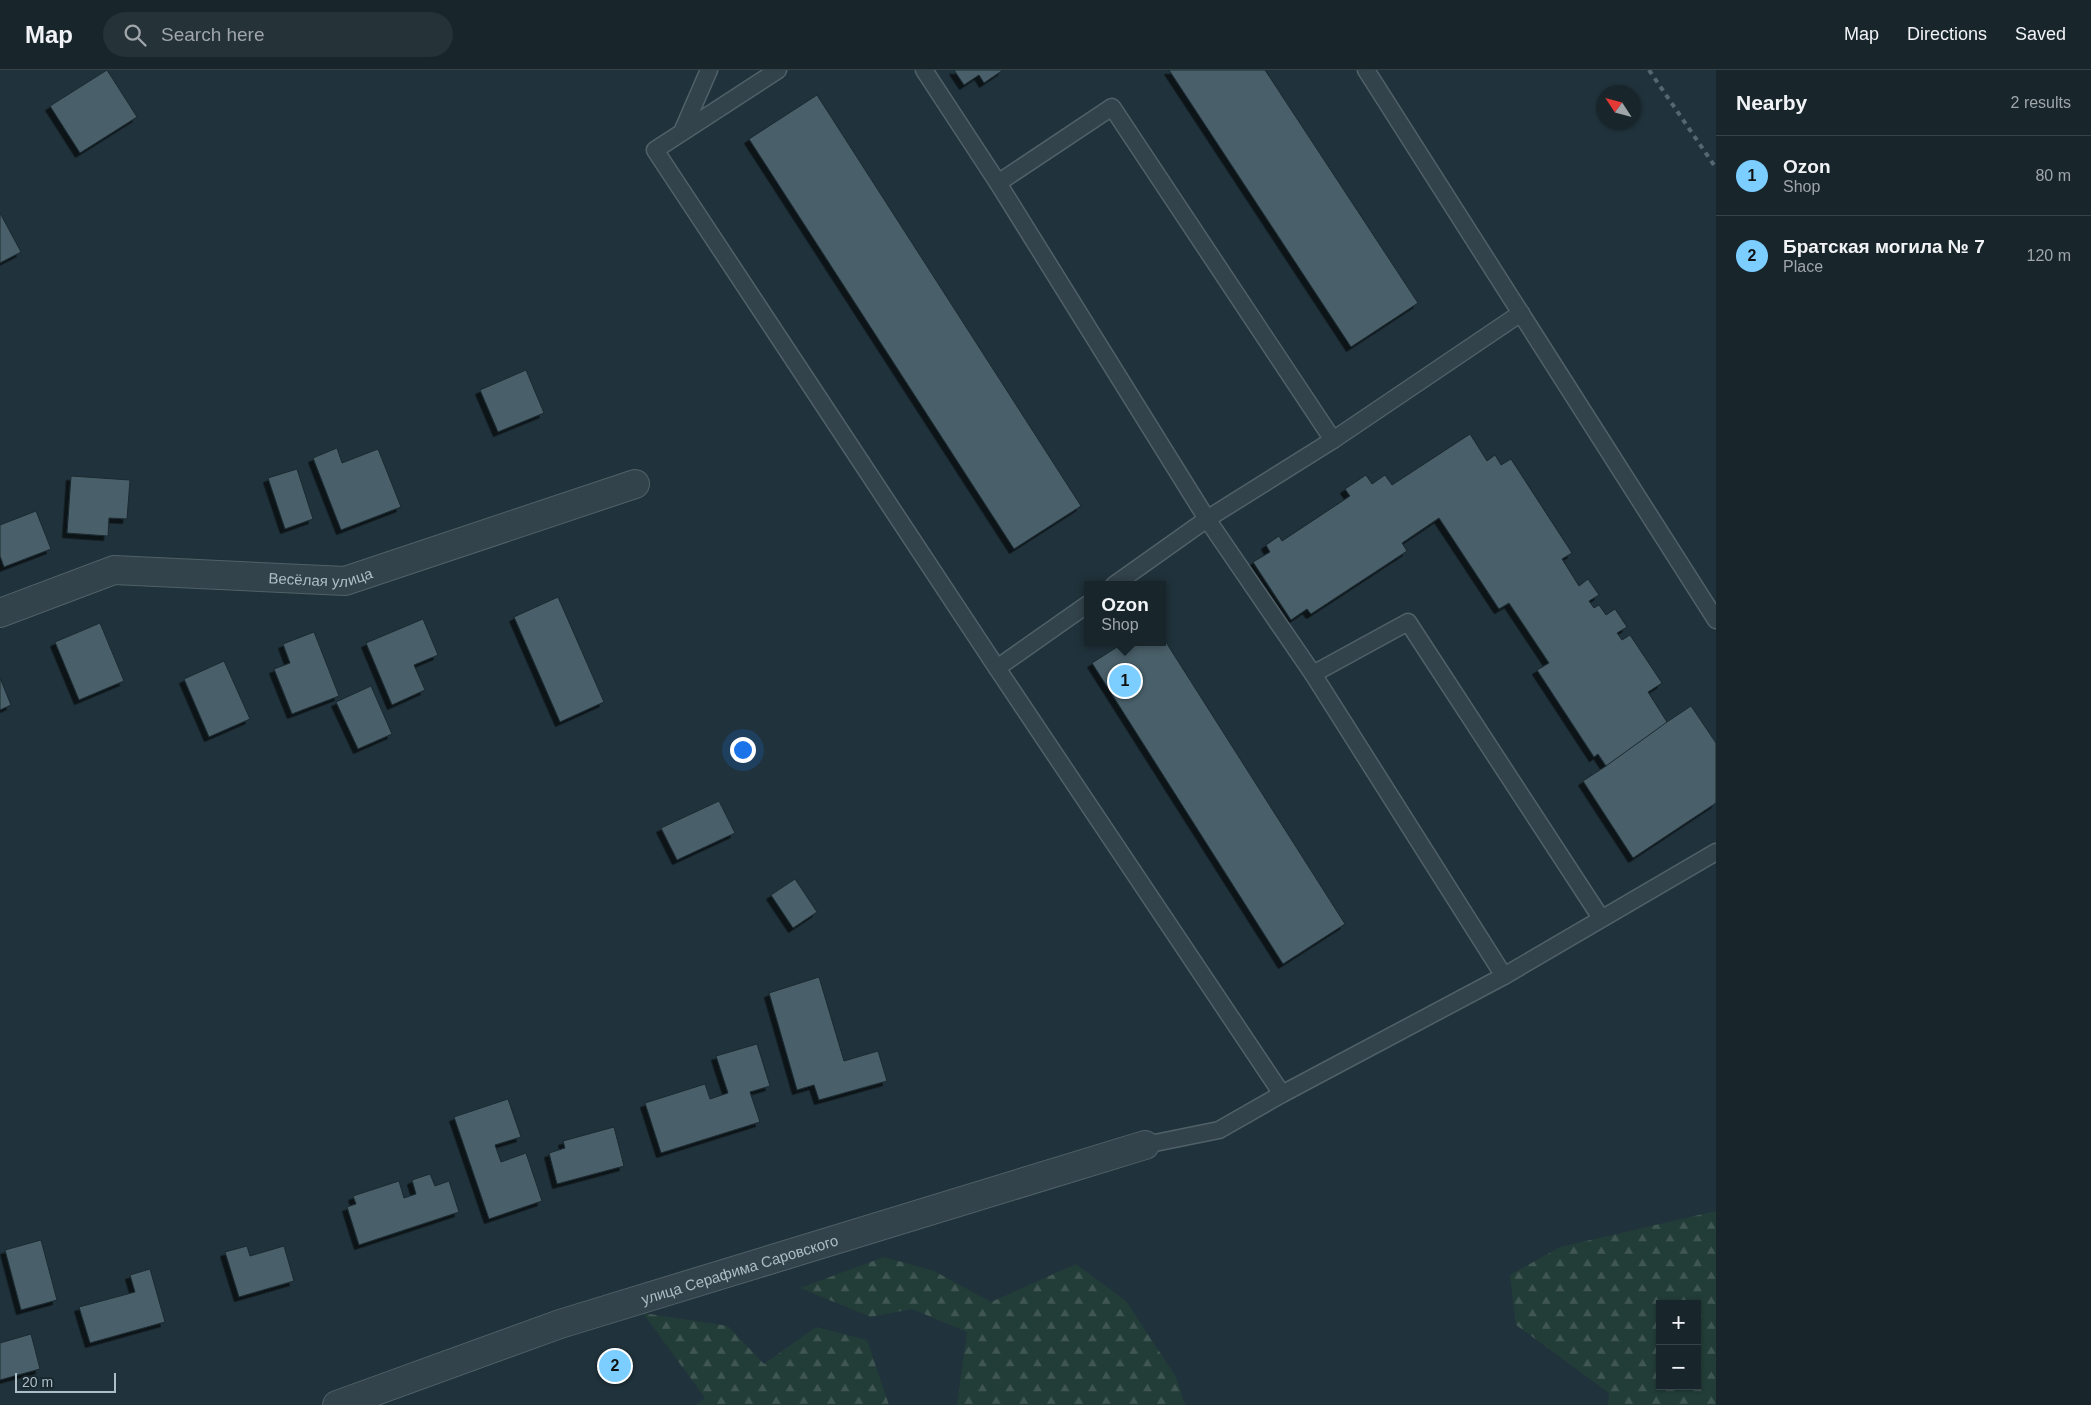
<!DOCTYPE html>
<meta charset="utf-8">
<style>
:root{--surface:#18262c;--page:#253238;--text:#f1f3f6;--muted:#9fa5a9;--line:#364348;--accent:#7bceff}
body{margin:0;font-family:Arial,sans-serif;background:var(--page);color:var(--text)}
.controls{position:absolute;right:15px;bottom:15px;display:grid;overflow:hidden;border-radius:0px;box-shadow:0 1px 4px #0004}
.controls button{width:45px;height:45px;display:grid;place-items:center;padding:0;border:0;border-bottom:1px solid var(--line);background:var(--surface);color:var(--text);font:25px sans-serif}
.compass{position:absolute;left:1596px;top:15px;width:45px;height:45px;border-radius:50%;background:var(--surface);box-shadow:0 1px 4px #0004;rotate:306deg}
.scale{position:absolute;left:15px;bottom:12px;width:101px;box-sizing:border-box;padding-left:5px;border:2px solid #aebec7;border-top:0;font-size:14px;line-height:18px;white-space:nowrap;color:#aebec7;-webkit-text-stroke:4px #19282f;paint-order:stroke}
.you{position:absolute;left:742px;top:679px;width:18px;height:18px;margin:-12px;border:4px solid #fff;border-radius:50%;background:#1a73e8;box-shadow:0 0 0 8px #1a73e833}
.badge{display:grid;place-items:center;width:32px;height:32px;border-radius:50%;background:var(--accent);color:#111;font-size:16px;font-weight:700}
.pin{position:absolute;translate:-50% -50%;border:2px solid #fff;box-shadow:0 1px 5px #0006}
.popup{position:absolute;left:1084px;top:511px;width:82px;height:65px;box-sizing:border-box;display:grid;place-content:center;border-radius:0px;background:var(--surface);filter:drop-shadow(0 1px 4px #0005);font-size:16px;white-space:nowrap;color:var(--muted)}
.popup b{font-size:19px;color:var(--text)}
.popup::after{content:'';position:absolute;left:50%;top:100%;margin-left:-10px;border:10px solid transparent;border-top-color:var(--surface)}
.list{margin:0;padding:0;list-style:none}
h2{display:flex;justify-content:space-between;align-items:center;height:65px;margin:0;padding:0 20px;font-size:21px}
h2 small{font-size:16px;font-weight:400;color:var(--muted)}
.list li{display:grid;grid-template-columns:32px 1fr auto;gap:15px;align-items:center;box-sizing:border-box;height:80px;padding:0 20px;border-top:1px solid var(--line)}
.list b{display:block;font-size:19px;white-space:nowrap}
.list p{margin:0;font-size:16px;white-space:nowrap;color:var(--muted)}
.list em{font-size:16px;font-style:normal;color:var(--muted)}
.icon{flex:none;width:28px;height:28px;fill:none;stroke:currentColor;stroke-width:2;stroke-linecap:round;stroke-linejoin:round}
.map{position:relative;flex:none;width:1716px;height:1335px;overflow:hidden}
header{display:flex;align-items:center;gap:30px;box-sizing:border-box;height:70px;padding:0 25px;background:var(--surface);border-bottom:1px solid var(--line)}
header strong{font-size:24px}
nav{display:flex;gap:28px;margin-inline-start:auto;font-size:18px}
.search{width:350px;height:45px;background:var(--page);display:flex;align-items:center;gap:12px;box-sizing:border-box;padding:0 18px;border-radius:28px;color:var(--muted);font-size:19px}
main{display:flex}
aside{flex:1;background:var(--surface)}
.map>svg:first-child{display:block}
.forest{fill:url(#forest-firs);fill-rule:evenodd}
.building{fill:#4a5f69;stroke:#1b2a31;filter:url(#shadow)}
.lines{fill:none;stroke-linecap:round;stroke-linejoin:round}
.service-casing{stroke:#516168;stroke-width:19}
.minor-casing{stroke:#516168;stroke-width:30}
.service{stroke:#33434b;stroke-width:16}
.minor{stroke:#33434b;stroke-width:28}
.rail{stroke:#556872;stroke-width:4;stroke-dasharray:5 5;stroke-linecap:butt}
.labels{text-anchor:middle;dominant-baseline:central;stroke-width:4;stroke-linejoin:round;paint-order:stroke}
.street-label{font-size:15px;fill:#aebec7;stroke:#19282f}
</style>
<header>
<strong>Map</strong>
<div class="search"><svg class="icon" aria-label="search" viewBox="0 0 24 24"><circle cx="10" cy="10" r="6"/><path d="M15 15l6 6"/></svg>Search here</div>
<nav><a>Map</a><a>Directions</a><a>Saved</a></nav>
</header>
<main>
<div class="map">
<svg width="1716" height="1335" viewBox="0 0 1716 1335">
<defs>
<pattern id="forest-firs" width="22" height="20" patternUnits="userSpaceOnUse" patternTransform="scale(1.25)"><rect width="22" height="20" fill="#223c38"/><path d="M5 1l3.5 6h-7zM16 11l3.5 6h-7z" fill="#405653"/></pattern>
<filter id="shadow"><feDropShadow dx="-4.5" dy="4.5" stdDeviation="0" flood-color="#0009"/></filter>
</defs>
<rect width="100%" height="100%" fill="#20323b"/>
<g class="forest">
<path d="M 1716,1141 L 1716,1335 L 1608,1335 L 1609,1323 L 1516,1255 L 1510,1205 L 1560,1177 ZM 1660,1234 L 1697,1234 L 1697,1316 L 1660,1316 Z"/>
<path d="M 884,1187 L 934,1201 L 991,1232 L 1076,1194 L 1126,1231 L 1176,1307 L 1185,1335 L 957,1335 L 967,1262 L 912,1239 L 871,1247 L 800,1218 Z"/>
<path d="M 643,1243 L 728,1256 L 764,1294 L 816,1257 L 867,1270 L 889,1335 L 696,1335 L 705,1328 Z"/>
</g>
<g class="building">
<path d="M 107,0 L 137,47 L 80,83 L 50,36 Z"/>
<path d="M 954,0 L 1003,0 L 984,13 L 979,5 L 964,15 Z"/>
<path d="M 1169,0 L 1265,0 L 1418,233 L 1351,277 Z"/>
<path d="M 817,25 L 1081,436 L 1014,479 L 749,69 Z"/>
<path d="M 0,143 L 21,182 L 0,193 Z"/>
<path d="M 526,300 L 544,343 L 498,362 L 480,320 Z"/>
<path d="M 1470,364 L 1487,391 L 1495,385 L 1501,395 L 1511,389 L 1572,483 L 1562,489 L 1579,516 L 1588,509 L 1599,525 L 1589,531 L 1594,538 L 1599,535 L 1606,545 L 1615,539 L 1627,557 L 1617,563 L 1622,570 L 1630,565 L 1662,613 L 1648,622 L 1667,652 L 1691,636 L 1716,673 L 1716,733 L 1633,788 L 1583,711 L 1606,696 L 1598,684 L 1594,687 L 1537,600 L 1549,593 L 1509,533 L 1499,539 L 1439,448 L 1402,473 L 1407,481 L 1311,544 L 1307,539 L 1291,550 L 1253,492 L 1270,482 L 1266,475 L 1279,466 L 1282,471 L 1350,426 L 1345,419 L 1366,405 L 1372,414 L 1385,405 L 1392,415 Z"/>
<path d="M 1470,364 L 1487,391 L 1495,385 L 1501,395 L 1511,389 L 1572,483 L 1562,489 L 1579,516 L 1588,509 L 1599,525 L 1589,531 L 1594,538 L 1599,535 L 1606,545 L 1615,539 L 1627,557 L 1617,563 L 1622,570 L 1630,565 L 1662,613 L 1648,622 L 1667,652 L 1606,696 L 1598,684 L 1594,687 L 1537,600 L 1549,593 L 1509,533 L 1499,539 L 1439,448 L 1402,473 L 1407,481 L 1311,544 L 1307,539 L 1291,550 L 1253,492 L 1270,482 L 1266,475 L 1279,466 L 1282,471 L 1350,426 L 1345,419 L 1366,405 L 1372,414 L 1385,405 L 1392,415 Z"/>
<path d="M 337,378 L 342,393 L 378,379 L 401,437 L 341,460 L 313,388 Z"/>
<path d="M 297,399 L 313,449 L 285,459 L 268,408 Z"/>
<path d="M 71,406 L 130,410 L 127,449 L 109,448 L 108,466 L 67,463 Z"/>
<path d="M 36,441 L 51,479 L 4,497 L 0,486 L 0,455 Z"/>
<path d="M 558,527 L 604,632 L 560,652 L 514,547 Z"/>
<path d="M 423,549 L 438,585 L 414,595 L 425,620 L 392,635 L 366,573 Z"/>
<path d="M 100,553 L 124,611 L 79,630 L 55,572 Z"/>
<path d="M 314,562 L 339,626 L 292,644 L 274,599 L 290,593 L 283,574 Z"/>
<path d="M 1162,566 L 1345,854 L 1283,894 L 1092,593 L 1125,572 L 1162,572 Z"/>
<path d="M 224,591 L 250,649 L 209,667 L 184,609 Z"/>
<path d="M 0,608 L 11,635 L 0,640 Z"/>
<path d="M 371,616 L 392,664 L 358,679 L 336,632 Z"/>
<path d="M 719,731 L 735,763 L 677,790 L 661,758 Z"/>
<path d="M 795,809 L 817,842 L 793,858 L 771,825 Z"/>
<path d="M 819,907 L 844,991 L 878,981 L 887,1011 L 819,1030 L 814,1015 L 797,1020 L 769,923 Z"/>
<path d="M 757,974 L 770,1016 L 750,1022 L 760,1052 L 661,1083 L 645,1033 L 705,1014 L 710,1029 L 728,1023 L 716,986 Z"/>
<path d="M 508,1029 L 521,1067 L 495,1075 L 501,1092 L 526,1083 L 542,1131 L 489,1149 L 454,1047 Z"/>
<path d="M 614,1057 L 624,1096 L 557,1114 L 549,1083 L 565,1078 L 563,1071 Z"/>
<path d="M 430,1104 L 435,1116 L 449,1111 L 459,1142 L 359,1175 L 347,1137 L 356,1134 L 353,1126 L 399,1111 L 404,1128 L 416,1124 L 412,1110 Z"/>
<path d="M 41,1170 L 57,1230 L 21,1240 L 5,1180 Z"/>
<path d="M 247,1176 L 250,1186 L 284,1176 L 294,1211 L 239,1227 L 225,1182 Z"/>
<path d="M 150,1199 L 165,1252 L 90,1273 L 79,1237 L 135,1222 L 130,1205 Z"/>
<path d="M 31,1264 L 40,1299 L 0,1310 L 0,1273 Z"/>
</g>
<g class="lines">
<g class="service-casing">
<g id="service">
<path d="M 778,0 L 655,80 L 997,598"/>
<path d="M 924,0 L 998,113 L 1207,449 L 1313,604 L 1504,906"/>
<path d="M 1366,0 L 1716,550"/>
<path d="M 682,62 L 709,0"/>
<path d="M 998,113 L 1112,37 L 1333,370"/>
<path d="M 1114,515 L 1207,449 L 1333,370 L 1521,243"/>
<path d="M 1088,534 L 997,598 L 1282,1024"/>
<path d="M 1313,604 L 1408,552 L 1601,848"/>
<path d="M 1145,1075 L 1219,1060 L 1282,1024 L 1504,906 L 1716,782"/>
</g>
</g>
<g class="minor-casing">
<g id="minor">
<path id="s1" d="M 0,543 L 114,500 L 345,511 L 635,414"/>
<path id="s2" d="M 337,1335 L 560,1254 L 1145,1075"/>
</g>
</g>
<use href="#service" class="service"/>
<use href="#minor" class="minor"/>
<path class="rail" d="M 1649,0 L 1716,98"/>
</g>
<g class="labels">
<g class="street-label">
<text stroke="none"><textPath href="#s1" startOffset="329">Весёлая улица</textPath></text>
<text stroke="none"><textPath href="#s2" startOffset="425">улица Серафима Саровского</textPath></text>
</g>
</g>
</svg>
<div class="controls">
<button>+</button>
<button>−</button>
</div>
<svg class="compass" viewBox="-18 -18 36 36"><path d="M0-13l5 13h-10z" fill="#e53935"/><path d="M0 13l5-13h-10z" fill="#9fa5a9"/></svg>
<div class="scale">20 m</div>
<div class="you"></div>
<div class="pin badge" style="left:1125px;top:611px">1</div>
<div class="popup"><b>Ozon</b>Shop</div>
<div class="pin badge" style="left:615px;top:1296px">2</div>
</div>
<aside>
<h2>Nearby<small>2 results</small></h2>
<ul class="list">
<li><span class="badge">1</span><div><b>Ozon</b><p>Shop</p></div><em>80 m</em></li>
<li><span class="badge">2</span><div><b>Братская могила № 7</b><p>Place</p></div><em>120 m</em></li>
</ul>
</aside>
</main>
